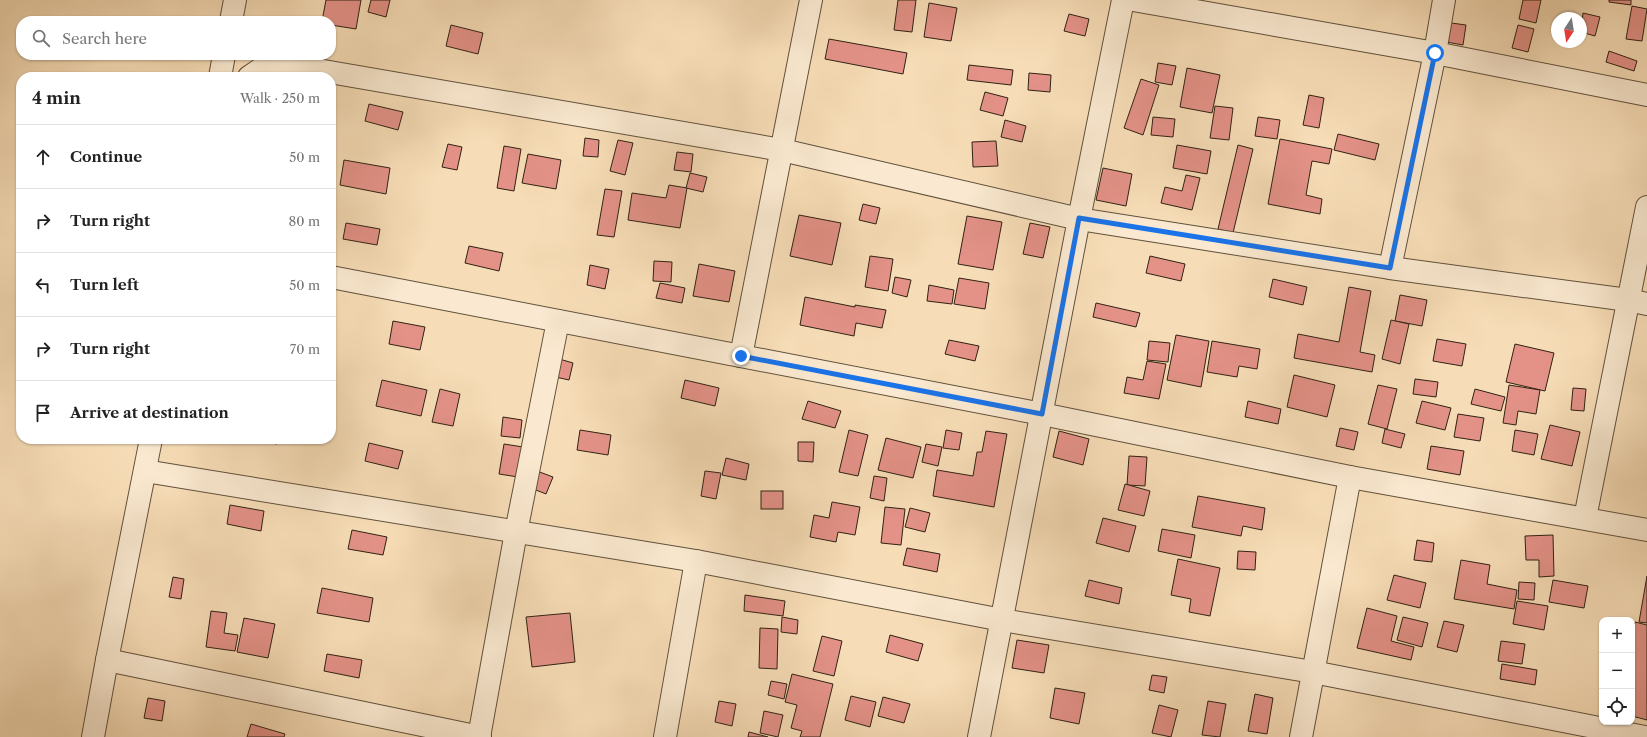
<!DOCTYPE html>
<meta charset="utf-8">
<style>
:root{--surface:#fff;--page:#f6f6f6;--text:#222;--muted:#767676;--line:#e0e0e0}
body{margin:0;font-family:"Libre Caslon Text",serif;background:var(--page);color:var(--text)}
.controls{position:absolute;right:12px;bottom:12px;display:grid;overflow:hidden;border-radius:8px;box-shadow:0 1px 3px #0004}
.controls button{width:36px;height:36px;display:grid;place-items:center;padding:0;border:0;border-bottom:1px solid var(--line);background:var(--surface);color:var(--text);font:20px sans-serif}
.compass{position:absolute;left:1551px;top:12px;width:36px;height:36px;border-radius:50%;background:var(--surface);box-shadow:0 1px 3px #0004;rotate:192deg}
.stop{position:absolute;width:12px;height:12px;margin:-9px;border:3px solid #1a73e8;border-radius:50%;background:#fff}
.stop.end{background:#1a73e8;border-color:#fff;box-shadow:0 1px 4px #0008}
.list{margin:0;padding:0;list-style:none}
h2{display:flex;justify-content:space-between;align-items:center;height:52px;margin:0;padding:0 16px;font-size:17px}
h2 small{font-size:13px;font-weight:400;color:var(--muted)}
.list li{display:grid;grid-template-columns:26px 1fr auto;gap:12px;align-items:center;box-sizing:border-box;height:64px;padding:0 16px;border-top:1px solid var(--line)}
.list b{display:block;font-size:15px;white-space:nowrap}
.list em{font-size:13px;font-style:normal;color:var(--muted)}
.icon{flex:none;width:22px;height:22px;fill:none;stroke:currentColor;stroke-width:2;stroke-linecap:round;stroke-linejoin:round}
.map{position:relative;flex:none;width:1647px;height:737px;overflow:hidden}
.search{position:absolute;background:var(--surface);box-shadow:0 1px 3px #0004;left:16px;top:16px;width:320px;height:44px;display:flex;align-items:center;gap:10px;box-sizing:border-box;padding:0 14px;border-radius:16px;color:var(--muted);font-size:15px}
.panel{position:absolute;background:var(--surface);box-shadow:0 1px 3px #0004;left:16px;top:72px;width:320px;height:372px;border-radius:16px}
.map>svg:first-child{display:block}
.building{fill:#e49288;stroke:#2f2212}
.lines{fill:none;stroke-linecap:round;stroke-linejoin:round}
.minor-casing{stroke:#61513b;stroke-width:24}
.minor{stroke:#fae9d0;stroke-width:22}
.route{stroke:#1a73e8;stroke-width:5}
</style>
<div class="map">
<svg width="1647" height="737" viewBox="0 0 1647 737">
<rect width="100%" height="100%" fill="#f7ddb7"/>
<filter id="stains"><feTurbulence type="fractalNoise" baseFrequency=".005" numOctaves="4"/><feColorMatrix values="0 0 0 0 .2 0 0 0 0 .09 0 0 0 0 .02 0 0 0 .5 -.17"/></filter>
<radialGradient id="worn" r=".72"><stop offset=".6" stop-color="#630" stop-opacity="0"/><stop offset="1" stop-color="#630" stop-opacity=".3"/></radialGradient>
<g class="building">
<path d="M 326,0 L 361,0 L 356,29 L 331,25 L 331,21 L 322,21 Z"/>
<path d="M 371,0 L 390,0 L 386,17 L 368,12 Z"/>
<path d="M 898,0 L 916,0 L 912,32 L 894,30 Z"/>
<path d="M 1523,0 L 1541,0 L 1536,23 L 1519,19 Z"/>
<path d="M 1609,0 L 1631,0 L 1631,5 L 1609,2 Z"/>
<path d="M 929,3 L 957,8 L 951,41 L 924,37 Z"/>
<path d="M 1632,6 L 1647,9 L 1642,41 L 1626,39 Z"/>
<path d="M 1583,13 L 1600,17 L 1595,36 L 1581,32 Z"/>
<path d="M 1069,14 L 1089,19 L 1085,36 L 1064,31 Z"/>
<path d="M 1444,22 L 1466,25 L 1463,45 L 1441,41 Z"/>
<path d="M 451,25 L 483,33 L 478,54 L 446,46 Z"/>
<path d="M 1518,25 L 1534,29 L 1528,52 L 1512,48 Z"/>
<path d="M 829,39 L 907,53 L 903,74 L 825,59 Z"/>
<path d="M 1609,51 L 1637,61 L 1634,71 L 1606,62 Z"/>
<path d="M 1158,63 L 1176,66 L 1172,85 L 1155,82 Z"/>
<path d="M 969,65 L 1013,70 L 1011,85 L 967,80 Z"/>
<path d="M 1187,68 L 1220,75 L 1212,113 L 1180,107 Z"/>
<path d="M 1029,73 L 1051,75 L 1050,92 L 1028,90 Z"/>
<path d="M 1141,79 L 1159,85 L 1143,135 L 1124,128 Z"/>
<path d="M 985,92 L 1008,98 L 1003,116 L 980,110 Z"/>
<path d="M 1309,95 L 1324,98 L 1319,128 L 1303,125 Z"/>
<path d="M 369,104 L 403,112 L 398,130 L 365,121 Z"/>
<path d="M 1215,106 L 1233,108 L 1229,140 L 1210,138 Z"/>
<path d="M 1153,117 L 1175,119 L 1173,137 L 1151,135 Z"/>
<path d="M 1258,117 L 1280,120 L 1277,139 L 1255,136 Z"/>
<path d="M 1005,120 L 1026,126 L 1022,142 L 1001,137 Z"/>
<path d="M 1338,134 L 1379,144 L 1375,160 L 1334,150 Z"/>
<path d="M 585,138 L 599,140 L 598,157 L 583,156 Z"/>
<path d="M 1280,139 L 1332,149 L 1329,164 L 1312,161 L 1306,195 L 1322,199 L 1320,214 L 1268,204 Z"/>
<path d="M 618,140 L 633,143 L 625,175 L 610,171 Z"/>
<path d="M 996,141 L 998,166 L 973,167 L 972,142 Z"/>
<path d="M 448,144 L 462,147 L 457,170 L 442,167 Z"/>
<path d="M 1177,145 L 1211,151 L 1207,174 L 1173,168 Z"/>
<path d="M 1238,145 L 1253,149 L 1233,233 L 1218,229 Z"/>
<path d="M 504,146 L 521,149 L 514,191 L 497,188 Z"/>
<path d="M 677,152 L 693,154 L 691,172 L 674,170 Z"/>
<path d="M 528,154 L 561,160 L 556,189 L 522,183 Z"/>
<path d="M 344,160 L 390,168 L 386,194 L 340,185 Z"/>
<path d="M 1103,168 L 1132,174 L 1126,206 L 1096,200 Z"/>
<path d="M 690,173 L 707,177 L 703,192 L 686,188 Z"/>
<path d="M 1186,175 L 1200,178 L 1192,210 L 1161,203 L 1165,187 L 1182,191 Z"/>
<path d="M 669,185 L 687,188 L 680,228 L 628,220 L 632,193 L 666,198 Z"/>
<path d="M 605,189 L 622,191 L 614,237 L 597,235 Z"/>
<path d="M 863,204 L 880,208 L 876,224 L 859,220 Z"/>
<path d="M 799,215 L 841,223 L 832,265 L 790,256 Z"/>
<path d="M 967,216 L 1002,222 L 993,270 L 958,264 Z"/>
<path d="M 346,223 L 380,229 L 377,245 L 343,239 Z"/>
<path d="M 1030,223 L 1050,227 L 1043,258 L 1023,254 Z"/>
<path d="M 469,246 L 503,253 L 499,271 L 465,263 Z"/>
<path d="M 870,256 L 893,259 L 888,291 L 865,287 Z"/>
<path d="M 1150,256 L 1185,264 L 1181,281 L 1146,273 Z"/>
<path d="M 654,261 L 672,262 L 671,282 L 653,281 Z"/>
<path d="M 699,264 L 735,271 L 729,302 L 693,296 Z"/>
<path d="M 590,265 L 609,269 L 605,289 L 587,285 Z"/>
<path d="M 895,277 L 911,280 L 907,297 L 892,293 Z"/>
<path d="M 959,278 L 989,283 L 985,309 L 954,304 Z"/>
<path d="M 1273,279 L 1307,287 L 1303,305 L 1269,297 Z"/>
<path d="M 660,283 L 685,288 L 682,303 L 656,298 Z"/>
<path d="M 929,285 L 954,290 L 952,304 L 927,301 Z"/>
<path d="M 1349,287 L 1371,291 L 1360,352 L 1375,355 L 1372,372 L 1294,358 L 1298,334 L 1339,342 Z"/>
<path d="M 1400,295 L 1427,300 L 1422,326 L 1395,321 Z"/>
<path d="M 805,297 L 855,307 L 855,305 L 886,310 L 882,328 L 856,323 L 854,336 L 800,325 Z"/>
<path d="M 1096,303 L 1140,313 L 1136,327 L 1093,317 Z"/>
<path d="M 1391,320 L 1409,324 L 1400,364 L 1382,359 Z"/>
<path d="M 393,321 L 425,327 L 420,350 L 389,344 Z"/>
<path d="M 1176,335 L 1209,341 L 1201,387 L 1167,380 Z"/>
<path d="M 1437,339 L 1466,344 L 1462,366 L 1433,361 Z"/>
<path d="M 949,340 L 979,346 L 975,361 L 945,354 Z"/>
<path d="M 1149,341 L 1170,343 L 1168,362 L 1147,360 Z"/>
<path d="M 1212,341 L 1260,349 L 1257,369 L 1239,366 L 1237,377 L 1207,372 Z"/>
<path d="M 1515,344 L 1554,353 L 1545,391 L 1506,382 Z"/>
<path d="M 556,358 L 573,363 L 569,380 L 551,376 Z"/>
<path d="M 1147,361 L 1166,364 L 1159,399 L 1124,393 L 1127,377 L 1143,380 Z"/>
<path d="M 1294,375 L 1335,385 L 1327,417 L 1287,407 Z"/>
<path d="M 1415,379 L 1438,382 L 1436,397 L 1413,394 Z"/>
<path d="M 382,380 L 427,390 L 421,416 L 376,406 Z"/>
<path d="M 685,380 L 719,388 L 715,406 L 681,398 Z"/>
<path d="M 1378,385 L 1397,389 L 1387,429 L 1368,424 Z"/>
<path d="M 1509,385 L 1540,390 L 1536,414 L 1518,411 L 1516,425 L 1503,423 Z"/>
<path d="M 1573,388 L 1586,389 L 1584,411 L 1571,410 Z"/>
<path d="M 440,389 L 460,394 L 453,426 L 432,422 Z"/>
<path d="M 1475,389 L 1505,397 L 1501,411 L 1471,404 Z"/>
<path d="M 808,401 L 841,411 L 835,428 L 802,419 Z"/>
<path d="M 1248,401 L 1281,409 L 1278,424 L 1245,417 Z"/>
<path d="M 1422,401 L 1451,408 L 1445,430 L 1416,423 Z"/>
<path d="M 1458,414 L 1484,418 L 1480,441 L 1454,437 Z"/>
<path d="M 503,417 L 522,420 L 520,438 L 501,436 Z"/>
<path d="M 1550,425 L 1580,432 L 1572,466 L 1541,459 Z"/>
<path d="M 1340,428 L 1358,432 L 1354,450 L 1336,446 Z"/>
<path d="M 1385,429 L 1405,434 L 1401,448 L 1382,443 Z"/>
<path d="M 580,430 L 611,435 L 608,455 L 577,450 Z"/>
<path d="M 849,430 L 868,435 L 858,476 L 839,472 Z"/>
<path d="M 946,430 L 962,433 L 959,450 L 943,448 Z"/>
<path d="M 1515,430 L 1538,434 L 1534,455 L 1512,451 Z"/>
<path d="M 986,431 L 1007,434 L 994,507 L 933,496 L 937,470 L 973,476 L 977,452 L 982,452 Z"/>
<path d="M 1059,431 L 1089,439 L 1083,465 L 1053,457 Z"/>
<path d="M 886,438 L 921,447 L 913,478 L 878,470 Z"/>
<path d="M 254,439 L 278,439 L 277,444 Z"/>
<path d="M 798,442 L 814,442 L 813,462 L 798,461 Z"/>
<path d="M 369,443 L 403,451 L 398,469 L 365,461 Z"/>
<path d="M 504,444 L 523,447 L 518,477 L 499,474 Z"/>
<path d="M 926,444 L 942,447 L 938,466 L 922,462 Z"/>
<path d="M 1431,446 L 1464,451 L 1460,475 L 1427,469 Z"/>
<path d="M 1129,456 L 1147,457 L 1145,486 L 1127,485 Z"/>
<path d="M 726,458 L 749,464 L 746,480 L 722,475 Z"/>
<path d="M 537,471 L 553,477 L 546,494 L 531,488 Z"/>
<path d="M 705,471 L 721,473 L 716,499 L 701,496 Z"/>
<path d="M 874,476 L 887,478 L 884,501 L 870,498 Z"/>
<path d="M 1125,484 L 1150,491 L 1144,516 L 1118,510 Z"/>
<rect x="761" y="491" width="22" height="18"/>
<path d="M 1198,496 L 1265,508 L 1262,530 L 1243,526 L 1241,536 L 1192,527 Z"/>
<path d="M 832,502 L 860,507 L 855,535 L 838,532 L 836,542 L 810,537 L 814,515 L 829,518 Z"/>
<path d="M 230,505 L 264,511 L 261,531 L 227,524 Z"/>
<path d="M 885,507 L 905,509 L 901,545 L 881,543 Z"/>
<path d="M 910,508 L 930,513 L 925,532 L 905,527 Z"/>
<path d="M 1103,518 L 1136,526 L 1129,552 L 1096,543 Z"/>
<path d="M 1162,529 L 1195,535 L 1191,558 L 1158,551 Z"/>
<path d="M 352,530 L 387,537 L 383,555 L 348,549 Z"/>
<path d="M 1553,535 L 1554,576 L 1539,577 L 1539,560 L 1526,560 L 1525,536 Z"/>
<path d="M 1417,540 L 1434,543 L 1432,562 L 1414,560 Z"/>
<path d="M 907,548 L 940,554 L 937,572 L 903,565 Z"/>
<path d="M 1238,551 L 1256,552 L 1255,570 L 1237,569 Z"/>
<path d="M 1178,559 L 1220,568 L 1210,616 L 1189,612 L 1191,599 L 1171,595 Z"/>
<path d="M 1461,560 L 1490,565 L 1487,584 L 1517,590 L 1514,609 L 1454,599 Z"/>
<path d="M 1394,575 L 1426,583 L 1420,608 L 1387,600 Z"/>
<path d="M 1647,576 L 1647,623 L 1639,622 Z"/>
<path d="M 173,577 L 184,579 L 181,599 L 169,597 Z"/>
<path d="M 1089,580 L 1122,588 L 1119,604 L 1085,596 Z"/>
<path d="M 1553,580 L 1588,586 L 1584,608 L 1549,602 Z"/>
<path d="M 1519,582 L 1535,583 L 1534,600 L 1518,599 Z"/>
<path d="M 322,588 L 373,598 L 369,622 L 317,613 Z"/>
<path d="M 745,595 L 785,601 L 783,616 L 744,611 Z"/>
<path d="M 1517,601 L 1548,606 L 1544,630 L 1513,624 Z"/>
<path d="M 1367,608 L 1397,616 L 1391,641 L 1414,647 L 1411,660 L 1357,648 Z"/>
<path d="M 211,611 L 227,613 L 224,633 L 238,635 L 235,651 L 206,647 Z"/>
<path d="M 570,613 L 575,662 L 532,667 L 526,617 Z"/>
<path d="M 782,617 L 798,620 L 797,634 L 781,632 Z"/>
<path d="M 1403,617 L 1428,623 L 1422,647 L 1397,640 Z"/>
<path d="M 244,618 L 275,624 L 268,658 L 237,652 Z"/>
<path d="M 1444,621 L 1464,625 L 1457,652 L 1437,647 Z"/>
<path d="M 1635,622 L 1647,625 L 1647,720 L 1632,716 L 1632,636 Z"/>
<path d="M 760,628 L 778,629 L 777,669 L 759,668 Z"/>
<path d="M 890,635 L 923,644 L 918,661 L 886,652 Z"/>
<path d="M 822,636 L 842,641 L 834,676 L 813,671 Z"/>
<path d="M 1017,640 L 1049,645 L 1044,673 L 1012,668 Z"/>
<path d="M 1501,641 L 1525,644 L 1522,664 L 1498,661 Z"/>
<path d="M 327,654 L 362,660 L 359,678 L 324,671 Z"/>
<path d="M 1502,664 L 1537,670 L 1535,685 L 1500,679 Z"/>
<path d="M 792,674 L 833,684 L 820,737 L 800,737 L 802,731 L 791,728 L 797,705 L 785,702 Z"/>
<path d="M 1152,675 L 1167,677 L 1164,693 L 1149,690 Z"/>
<path d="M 771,681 L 787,684 L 784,699 L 768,695 Z"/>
<path d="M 1055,688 L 1085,693 L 1079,724 L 1050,718 Z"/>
<path d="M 1255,694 L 1273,698 L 1267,734 L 1248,731 Z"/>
<path d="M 851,696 L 876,702 L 870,727 L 845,720 Z"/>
<path d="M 883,697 L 910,704 L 904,723 L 878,716 Z"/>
<path d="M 148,698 L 165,701 L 162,721 L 144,718 Z"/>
<path d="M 719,701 L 736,704 L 732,726 L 715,722 Z"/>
<path d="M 1208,701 L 1226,704 L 1220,737 L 1202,735 Z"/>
<path d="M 1159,705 L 1178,710 L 1171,737 L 1152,733 Z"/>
<path d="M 764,711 L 783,715 L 778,737 L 760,733 Z"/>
<path d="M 251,724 L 285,734 L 284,737 L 247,737 Z"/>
<path d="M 749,732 L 768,737 L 748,737 Z"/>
</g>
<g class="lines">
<g class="minor-casing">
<g id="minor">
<path d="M 1133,0 L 1435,53 L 1647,95"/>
<path d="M 231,21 L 235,0"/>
<path d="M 220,77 L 224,55"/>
<path d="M 249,77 L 265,66 L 283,64 L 782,150 L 1079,219 L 1390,268 L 1628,300 L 1647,304"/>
<path d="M 1390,268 L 1435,53 L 1444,0"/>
<path d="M 331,277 L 1042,414 L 1350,477 L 1647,530"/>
<path d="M 741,356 L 811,0"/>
<path d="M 145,471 L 696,561 L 1002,620 L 1313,672 L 1645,737"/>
<path d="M 1585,518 L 1647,207"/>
<path d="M 107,660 L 480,737"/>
<path d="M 93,737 L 107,660 L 151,439"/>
<path d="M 479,737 L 516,532 L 558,321"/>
<path d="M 665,737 L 696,561"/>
<path d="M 979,737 L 1079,219 L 1123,0"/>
<path d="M 1301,737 L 1350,477"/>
</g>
</g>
<use href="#minor" class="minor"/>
</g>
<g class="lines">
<path class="route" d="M 741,356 L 1042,414 L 1079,218 L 1390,268 L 1435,53"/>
</g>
<rect width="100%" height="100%" filter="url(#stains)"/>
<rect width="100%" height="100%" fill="url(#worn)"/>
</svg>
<div class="controls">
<button>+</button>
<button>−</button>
<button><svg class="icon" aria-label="locate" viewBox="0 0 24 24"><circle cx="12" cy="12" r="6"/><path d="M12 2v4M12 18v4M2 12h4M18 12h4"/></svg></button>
</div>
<svg class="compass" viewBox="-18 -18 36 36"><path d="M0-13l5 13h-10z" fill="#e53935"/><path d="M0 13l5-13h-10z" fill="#767676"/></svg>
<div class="stop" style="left:1435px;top:53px"></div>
<div class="stop end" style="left:741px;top:356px"></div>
<div class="search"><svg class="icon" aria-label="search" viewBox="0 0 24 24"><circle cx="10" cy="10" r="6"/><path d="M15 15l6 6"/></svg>Search here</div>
<section class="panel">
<h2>4 min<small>Walk · 250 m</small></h2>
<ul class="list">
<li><svg class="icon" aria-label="ahead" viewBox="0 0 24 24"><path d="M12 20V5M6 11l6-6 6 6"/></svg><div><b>Continue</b></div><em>50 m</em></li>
<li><svg class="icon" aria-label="right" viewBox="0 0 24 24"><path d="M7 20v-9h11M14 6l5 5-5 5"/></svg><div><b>Turn right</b></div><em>80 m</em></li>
<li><svg class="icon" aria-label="left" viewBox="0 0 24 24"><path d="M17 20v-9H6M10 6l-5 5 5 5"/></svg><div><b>Turn left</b></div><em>50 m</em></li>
<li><svg class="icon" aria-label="right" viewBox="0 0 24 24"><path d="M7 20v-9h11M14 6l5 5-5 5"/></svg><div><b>Turn right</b></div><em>70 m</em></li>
<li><svg class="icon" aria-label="arrive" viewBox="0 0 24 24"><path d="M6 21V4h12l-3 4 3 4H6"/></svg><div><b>Arrive at destination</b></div></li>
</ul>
</section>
</div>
